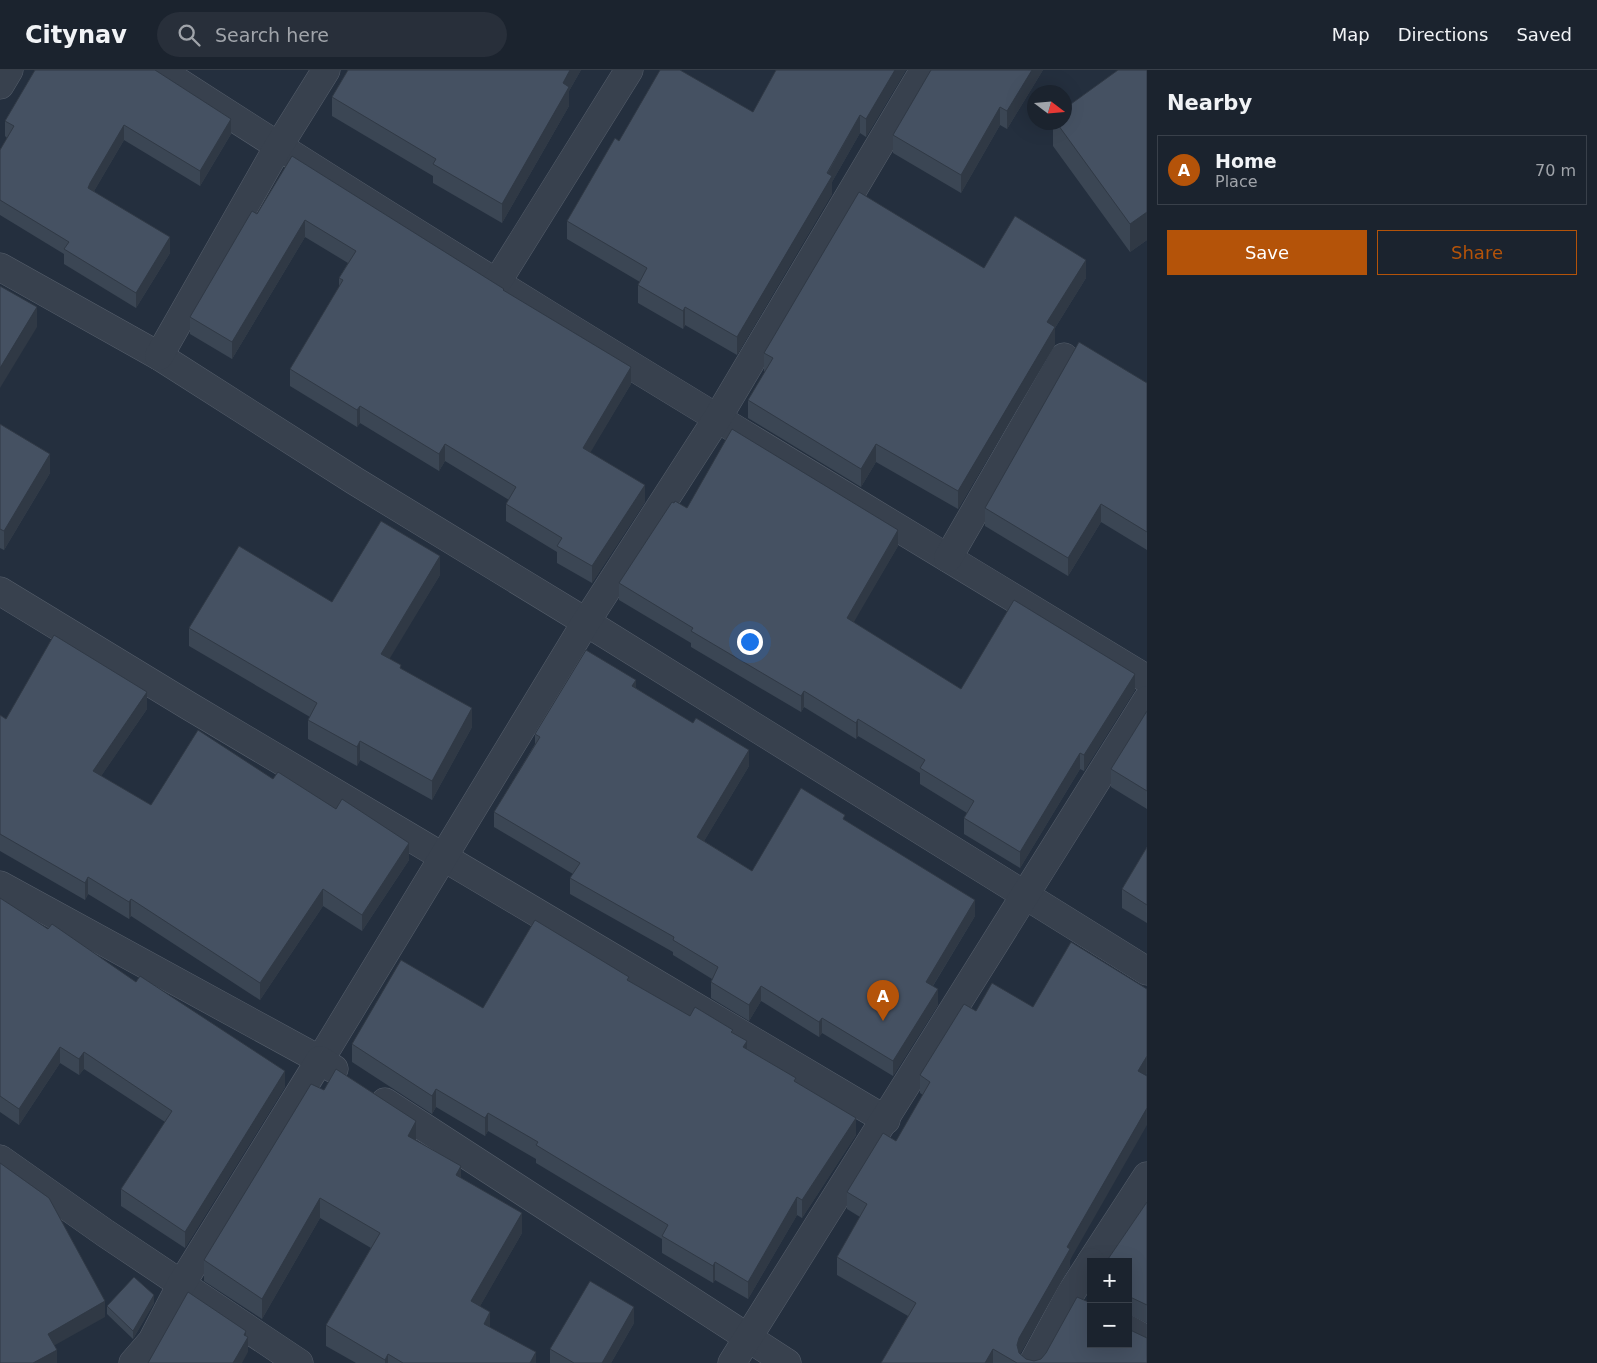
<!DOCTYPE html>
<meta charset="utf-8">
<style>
:root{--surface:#1b232e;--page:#282f3a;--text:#f1f3f6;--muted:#a0a4aa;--line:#39404a;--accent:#b45309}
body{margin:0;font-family:"DejaVu Sans",sans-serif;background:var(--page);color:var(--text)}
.controls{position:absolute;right:15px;bottom:15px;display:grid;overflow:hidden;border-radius:0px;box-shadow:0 5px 20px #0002}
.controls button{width:45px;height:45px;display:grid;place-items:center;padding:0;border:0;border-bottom:1px solid var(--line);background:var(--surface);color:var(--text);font:25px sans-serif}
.compass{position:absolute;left:1027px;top:15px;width:45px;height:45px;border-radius:50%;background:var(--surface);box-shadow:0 5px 20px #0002;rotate:106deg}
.you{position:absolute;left:749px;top:571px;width:18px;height:18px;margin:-12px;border:4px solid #fff;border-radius:50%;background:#1a73e8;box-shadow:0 0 0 8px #1a73e833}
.badge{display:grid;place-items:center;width:32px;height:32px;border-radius:50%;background:var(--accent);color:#fff;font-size:16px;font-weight:700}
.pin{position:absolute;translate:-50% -41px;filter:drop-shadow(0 1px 2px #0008)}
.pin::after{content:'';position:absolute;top:26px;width:18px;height:15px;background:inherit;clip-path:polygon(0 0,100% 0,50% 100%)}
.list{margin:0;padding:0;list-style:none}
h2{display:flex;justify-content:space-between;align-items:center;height:65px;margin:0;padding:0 20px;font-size:21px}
h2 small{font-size:16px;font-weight:400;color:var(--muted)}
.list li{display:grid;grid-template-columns:32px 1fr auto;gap:15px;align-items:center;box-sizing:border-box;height:70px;margin:0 10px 10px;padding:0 10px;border:1px solid var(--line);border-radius:0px}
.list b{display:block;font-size:19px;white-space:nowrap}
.list p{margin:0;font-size:16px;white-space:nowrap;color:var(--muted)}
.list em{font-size:16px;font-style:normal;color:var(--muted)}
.actions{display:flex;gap:10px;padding:15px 20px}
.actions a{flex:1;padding:11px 0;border:1px solid var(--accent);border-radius:0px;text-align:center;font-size:18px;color:var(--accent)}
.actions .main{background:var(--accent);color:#fff}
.icon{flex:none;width:28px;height:28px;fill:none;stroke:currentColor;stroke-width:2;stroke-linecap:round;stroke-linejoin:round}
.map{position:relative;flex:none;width:1147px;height:1293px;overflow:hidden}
header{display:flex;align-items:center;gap:30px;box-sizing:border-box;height:70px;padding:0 25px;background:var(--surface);border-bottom:1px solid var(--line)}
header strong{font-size:24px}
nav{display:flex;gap:28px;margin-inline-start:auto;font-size:18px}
.search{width:350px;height:45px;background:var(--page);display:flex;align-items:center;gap:12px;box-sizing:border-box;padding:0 18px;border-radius:28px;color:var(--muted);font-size:19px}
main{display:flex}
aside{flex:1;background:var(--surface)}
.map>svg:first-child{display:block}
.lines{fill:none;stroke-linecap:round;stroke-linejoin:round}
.minor-casing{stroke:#565f6c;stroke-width:29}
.minor{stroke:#38414e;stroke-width:28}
.wall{fill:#3b4654}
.shaded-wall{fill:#303945}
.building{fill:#455162;stroke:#303945}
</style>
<header>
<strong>Citynav</strong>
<div class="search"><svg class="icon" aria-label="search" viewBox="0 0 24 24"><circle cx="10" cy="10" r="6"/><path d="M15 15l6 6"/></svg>Search here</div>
<nav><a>Map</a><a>Directions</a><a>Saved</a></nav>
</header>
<main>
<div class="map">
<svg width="1147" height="1293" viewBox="0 0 1147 1293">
<rect width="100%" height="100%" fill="#242f3e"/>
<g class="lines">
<g class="minor-casing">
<g id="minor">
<path d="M 160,0 C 484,210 817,408 1147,609"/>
<path d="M 0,15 L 9,0"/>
<path d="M 0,197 L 159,286 L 355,411 L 586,552 L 1147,901"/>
<path d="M 497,212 L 629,0"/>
<path d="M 159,286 L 278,77 L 326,0"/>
<path d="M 948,488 L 1064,287"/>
<path d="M 0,521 L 189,636 L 886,1050"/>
<path d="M 0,815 L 320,990 L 586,552 L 718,347 L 924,0"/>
<path d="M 385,1032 L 787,1293"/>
<path d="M 0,1089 L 105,1163 L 299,1293"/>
<path d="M 1091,1192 L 1147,1106"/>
<path d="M 1128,1259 L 1147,1270"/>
<path d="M 133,1293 L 152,1271 L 182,1213 L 320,990 L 334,999"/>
<path d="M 732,1293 L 1147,630"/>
<path d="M 1033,1293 L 1071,1223 L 1091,1192"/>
</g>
</g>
<use href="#minor" class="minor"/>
</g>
<g class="wall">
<path d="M 35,0 L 231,64 L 200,116 L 124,70 L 94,121 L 170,183 L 136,238 L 64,194 L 64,184 L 0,145 L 0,80 L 7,68 L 5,66 L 5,51 Z"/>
<path d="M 348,0 L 581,0 L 569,21 L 569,36 L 502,153 L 433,113 L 433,106 L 332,46 L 332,27 Z"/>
<path d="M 906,0 L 866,67 L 860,63 L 832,112 L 832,124 L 737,285 L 685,255 L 683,259 L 638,233 L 638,215 L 640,212 L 567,169 L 567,151 L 619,71 L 753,42 Z"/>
<path d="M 931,0 L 1043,0 L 1007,59 L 1000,55 L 961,123 L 893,83 L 893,65 Z"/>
<path d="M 1147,0 L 1147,170 L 1130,182 L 1053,76 L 1053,52 L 1064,52 Z"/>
<path d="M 292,86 L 504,221 L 631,314 L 590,382 L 645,432 L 592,513 L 557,493 L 557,482 L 506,451 L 506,434 L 509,430 L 445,391 L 439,401 L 360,353 L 357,357 L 290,316 L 290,299 L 339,217 L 339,208 L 348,193 L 305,167 L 232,289 L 190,264 L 190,247 L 257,144 Z"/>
<path d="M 984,198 L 1086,208 L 1055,258 L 1055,275 L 958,439 L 876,392 L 861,417 L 748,348 L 748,330 L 765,302 L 764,301 L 764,283 Z"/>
<path d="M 1147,313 L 1147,480 L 1101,452 L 1068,506 L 985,456 L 985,438 Z"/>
<path d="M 0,354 L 50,403 L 4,480 L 0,478 Z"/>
<path d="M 687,438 L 898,476 L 853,552 L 961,619 L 1135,620 L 1084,701 L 1080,699 L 1020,798 L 964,764 L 964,748 L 967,743 L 920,714 L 920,703 L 858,666 L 856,669 L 804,637 L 801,642 L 691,577 L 691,573 L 619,530 L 619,513 Z"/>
<path d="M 440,505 L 389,588 L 401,599 L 472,657 L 432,730 L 360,690 L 357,696 L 308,669 L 308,650 L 310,647 L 189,576 L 189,558 L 332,532 Z"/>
<path d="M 636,618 L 749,696 L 704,771 L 752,801 L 845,750 L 975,846 L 933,916 L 938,935 L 893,1006 L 822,963 L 819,967 L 761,931 L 749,951 L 711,928 L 711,912 L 712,909 L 673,885 L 673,882 L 570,824 L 570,808 L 573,804 L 494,757 L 494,742 L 535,674 L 535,664 Z"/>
<path d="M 147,639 L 101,706 L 151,735 L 273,709 L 409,790 L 362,861 L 323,836 L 260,930 L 131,846 L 129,849 L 88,824 L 85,830 L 0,781 L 0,645 L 6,649 Z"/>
<path d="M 1147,641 L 1147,739 L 1111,717 L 1111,699 Z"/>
<path d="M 1147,777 L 1147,853 L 1122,838 L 1122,819 Z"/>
<path d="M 0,828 L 285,1017 L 185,1178 L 121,1136 L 121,1119 L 165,1052 L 84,999 L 79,1005 L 60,993 L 19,1055 L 0,1042 Z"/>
<path d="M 629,911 L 690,946 L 733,963 L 747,979 L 796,1013 L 856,1065 L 802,1148 L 797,1145 L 748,1229 L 715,1210 L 713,1213 L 662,1183 L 662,1169 L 536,1093 L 536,1089 L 488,1061 L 485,1066 L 436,1037 L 432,1044 L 352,992 L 352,974 L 483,938 Z"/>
<path d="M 1147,919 L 1147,1003 L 1070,1190 L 1070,1196 L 1020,1284 L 1026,1289 L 1034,1291 L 1147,1293 L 881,1293 L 908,1246 L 837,1205 L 837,1187 L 860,1147 L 847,1139 L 847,1122 L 896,1071 L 923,1025 L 920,1023 L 920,1005 L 976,941 L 1033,937 Z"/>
<path d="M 416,1070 L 461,1108 L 522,1163 L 480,1236 L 490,1258 L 536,1293 L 356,1293 L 326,1276 L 326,1255 L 371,1178 L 320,1148 L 262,1249 L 204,1211 L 204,1190 Z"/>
<path d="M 1147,1132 L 1147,1253 L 1128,1244 L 1128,1192 Z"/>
<path d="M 154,1233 L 133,1269 L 107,1244 L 107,1236 Z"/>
<path d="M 634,1253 L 611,1293 L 550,1293 L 550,1279 Z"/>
</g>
<g class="shaded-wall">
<path d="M 570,0 L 581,0 L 569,21 L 569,36 L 502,153 L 502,134 L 563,13 Z"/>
<path d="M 895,0 L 906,0 L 866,67 L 866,49 Z"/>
<path d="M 1032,0 L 1043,0 L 1007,59 L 1007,41 Z"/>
<path d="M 1000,37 L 1000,55 L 961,123 L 961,105 Z"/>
<path d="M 860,45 L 860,63 L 832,112 L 832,124 L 737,285 L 737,267 Z"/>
<path d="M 231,49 L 231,64 L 200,116 L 200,101 Z"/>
<path d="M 124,55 L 124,70 L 90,128 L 88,118 L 90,113 Z"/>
<path d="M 1147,142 L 1147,170 L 1130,182 L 1130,154 Z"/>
<path d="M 305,150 L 305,167 L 232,289 L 232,272 Z"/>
<path d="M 170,167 L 170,183 L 136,238 L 136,223 Z"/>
<path d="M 1086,190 L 1086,208 L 1055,258 L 1055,275 L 958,439 L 958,421 L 1047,252 Z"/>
<path d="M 37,237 L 37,257 L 0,318 L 0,298 Z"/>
<path d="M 685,237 L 685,255 L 683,259 L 683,241 Z"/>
<path d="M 631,297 L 631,314 L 583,395 L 583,378 Z"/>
<path d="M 360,336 L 360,353 L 357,357 L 357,340 Z"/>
<path d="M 445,374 L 445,391 L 439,401 L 439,384 Z"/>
<path d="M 876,374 L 876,392 L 861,417 L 861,399 Z"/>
<path d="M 50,384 L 50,403 L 4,480 L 4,461 Z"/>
<path d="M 645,415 L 645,432 L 592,513 L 592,496 Z"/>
<path d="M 1101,434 L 1101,452 L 1068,506 L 1068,488 Z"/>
<path d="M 898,460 L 898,476 L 847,564 L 847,548 Z"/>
<path d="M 440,486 L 440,505 L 381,603 L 381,584 Z"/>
<path d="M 1135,604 L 1135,620 L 1084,701 L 1084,685 Z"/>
<path d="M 636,610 L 636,626 L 632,616 Z"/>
<path d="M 804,621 L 804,637 L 801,642 L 801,626 Z"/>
<path d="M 147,622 L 147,639 L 93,718 L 93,701 Z"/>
<path d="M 472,638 L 472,657 L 432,730 L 432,711 Z"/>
<path d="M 858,649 L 858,666 L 856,669 L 856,653 Z"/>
<path d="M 360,671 L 360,690 L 357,696 L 357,677 Z"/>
<path d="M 749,680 L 749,696 L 697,783 L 697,767 Z"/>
<path d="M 1080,683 L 1080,699 L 1020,798 L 1020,782 Z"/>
<path d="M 409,773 L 409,790 L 362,861 L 362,845 Z"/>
<path d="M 88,807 L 88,824 L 85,830 L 85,813 Z"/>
<path d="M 323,819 L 323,836 L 260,930 L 260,913 Z"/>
<path d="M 131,829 L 131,846 L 129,849 L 129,832 Z"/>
<path d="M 975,830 L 975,846 L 926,927 L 926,912 Z"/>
<path d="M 761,916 L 761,931 L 749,951 L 749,935 Z"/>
<path d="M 938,919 L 938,935 L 893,1006 L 893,991 Z"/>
<path d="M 822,948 L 822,963 L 819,967 L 819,952 Z"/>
<path d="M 747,971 L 747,989 L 743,977 Z"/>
<path d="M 60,977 L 60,993 L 19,1055 L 19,1039 Z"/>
<path d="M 84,982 L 84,999 L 79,1005 L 79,989 Z"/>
<path d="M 1147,986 L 1147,1003 L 1138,1018 L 1138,1001 Z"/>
<path d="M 285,1001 L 285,1017 L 185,1178 L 185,1162 Z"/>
<path d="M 436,1019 L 436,1037 L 432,1044 L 432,1026 Z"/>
<path d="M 1147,1038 L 1147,1055 L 1070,1190 L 1070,1196 L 1019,1286 L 1017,1275 L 1019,1268 L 1067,1177 Z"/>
<path d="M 488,1043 L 488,1061 L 485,1066 L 485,1048 Z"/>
<path d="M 856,1048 L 856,1065 L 802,1148 L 802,1130 Z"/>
<path d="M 416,1051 L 416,1071 L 408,1066 Z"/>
<path d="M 461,1096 L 461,1117 L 456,1105 Z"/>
<path d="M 797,1127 L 797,1145 L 748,1229 L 748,1212 Z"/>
<path d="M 320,1128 L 320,1148 L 262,1249 L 262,1229 Z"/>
<path d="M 522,1143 L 522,1163 L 471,1252 L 471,1231 Z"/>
<path d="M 715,1192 L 715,1210 L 713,1213 L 713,1196 Z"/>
<path d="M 154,1225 L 154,1233 L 133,1269 L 133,1261 Z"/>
<path d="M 105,1231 L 105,1247 L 48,1279 L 48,1264 Z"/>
<path d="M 634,1237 L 634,1253 L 611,1293 L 602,1293 Z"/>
<path d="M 490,1242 L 490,1263 L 484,1254 Z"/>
<path d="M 246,1261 L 246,1270 L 248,1267 L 248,1282 L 242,1293 L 233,1293 Z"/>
<path d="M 993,1279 L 993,1293 L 985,1293 Z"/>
<path d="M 57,1280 L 57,1293 L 33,1293 Z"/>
<path d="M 536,1282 L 536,1293 L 530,1293 Z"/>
<path d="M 388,1284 L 388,1293 L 385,1293 L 385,1290 Z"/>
</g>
<g class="building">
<path d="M 35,0 L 155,0 L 231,49 L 200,101 L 124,55 L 90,113 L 88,118 L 170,167 L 136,223 L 64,179 L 69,172 L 0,130 L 0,80 L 14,56 L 5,51 Z"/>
<path d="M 348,0 L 570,0 L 563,13 L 569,17 L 502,134 L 433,94 L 436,89 L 332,27 Z"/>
<path d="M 660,0 L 680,0 L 753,42 L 776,0 L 895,0 L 866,49 L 860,45 L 827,103 L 832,106 L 737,267 L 685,237 L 683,241 L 638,215 L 647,198 L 567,151 L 615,68 L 619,71 Z"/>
<path d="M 931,0 L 1032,0 L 1007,41 L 1000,37 L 961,105 L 893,65 Z"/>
<path d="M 1118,0 L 1147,0 L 1147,142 L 1130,154 L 1056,52 L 1064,52 L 1064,39 Z"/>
<path d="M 292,86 L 504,219 L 503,220 L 631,297 L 583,378 L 645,415 L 592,496 L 557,476 L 562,468 L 506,434 L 516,417 L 445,374 L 439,384 L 360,336 L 357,340 L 290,299 L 343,210 L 339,208 L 356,181 L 305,150 L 232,272 L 190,247 L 252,141 L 257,144 Z"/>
<path d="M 859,122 L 984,198 L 1015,146 L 1086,190 L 1047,252 L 1055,257 L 958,421 L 876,374 L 861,399 L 748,330 L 773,288 L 764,283 Z"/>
<path d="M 0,216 L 37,237 L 0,298 Z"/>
<path d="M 1079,272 L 1147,313 L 1147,462 L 1101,434 L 1068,488 L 985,438 Z"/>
<path d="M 0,354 L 50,384 L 4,461 L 0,459 Z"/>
<path d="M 732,359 L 898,460 L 847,548 L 961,619 L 1014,530 L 1135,604 L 1084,685 L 1080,683 L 1020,782 L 964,748 L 974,731 L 920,698 L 925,690 L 858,649 L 856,653 L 804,621 L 801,626 L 691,561 L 693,558 L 619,513 L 672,432 L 674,433 L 675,431 L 687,438 Z"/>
<path d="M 381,451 L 440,486 L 381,584 L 401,595 L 400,598 L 472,638 L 432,711 L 360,671 L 357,677 L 308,650 L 317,633 L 189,558 L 239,476 L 332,532 Z"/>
<path d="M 54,565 L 147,622 L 93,701 L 151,735 L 198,660 L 273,709 L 278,702 L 336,739 L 342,729 L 409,773 L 362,845 L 323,819 L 260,913 L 131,829 L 129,832 L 88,807 L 85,813 L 0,764 L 0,645 L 6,649 Z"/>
<path d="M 586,580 L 636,610 L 632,616 L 693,653 L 696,648 L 749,680 L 697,767 L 752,801 L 801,718 L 845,745 L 843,749 L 975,830 L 926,912 L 938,919 L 893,991 L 822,948 L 819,952 L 761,916 L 749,935 L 711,912 L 718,897 L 673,870 L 674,867 L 570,808 L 580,793 L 494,742 L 540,667 L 535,664 Z"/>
<path d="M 1147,641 L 1147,721 L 1111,699 Z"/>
<path d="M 1147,777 L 1147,835 L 1122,819 Z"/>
<path d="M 0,828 L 48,859 L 52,854 L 136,912 L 140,906 L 285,1001 L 185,1162 L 121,1119 L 172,1041 L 84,982 L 79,989 L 60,977 L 19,1039 L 0,1026 Z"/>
<path d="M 535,850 L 629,907 L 627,910 L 690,946 L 695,937 L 733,960 L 731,962 L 747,971 L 743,977 L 796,1008 L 794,1011 L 856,1048 L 802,1130 L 797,1127 L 748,1212 L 715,1192 L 713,1196 L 662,1166 L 668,1155 L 536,1075 L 538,1072 L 488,1043 L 485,1048 L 436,1019 L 432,1026 L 352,974 L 401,890 L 483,938 Z"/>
<path d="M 1071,872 L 1147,919 L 1147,986 L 1138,1001 L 1147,1006 L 1147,1038 L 1067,1177 L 1070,1179 L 1019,1268 L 1017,1275 L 1019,1283 L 1026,1289 L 1034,1291 L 1041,1289 L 1046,1283 L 1077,1227 L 1091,1233 L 1091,1274 L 1128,1274 L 1128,1259 L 1147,1268 L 1147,1293 L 1017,1293 L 993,1279 L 985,1293 L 881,1293 L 916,1233 L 837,1187 L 867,1134 L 847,1122 L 883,1063 L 896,1071 L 930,1012 L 920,1005 L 964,934 L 976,941 L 992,913 L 1033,937 Z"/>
<path d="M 336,999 L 416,1051 L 408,1066 L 461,1096 L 456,1105 L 522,1143 L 471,1231 L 490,1242 L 484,1254 L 536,1282 L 530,1293 L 403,1293 L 388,1284 L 385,1290 L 326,1255 L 380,1163 L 320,1128 L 262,1229 L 204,1190 L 311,1014 L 324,1020 Z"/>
<path d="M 0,1093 L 49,1128 L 105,1231 L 48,1264 L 57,1280 L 33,1293 L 0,1293 Z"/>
<path d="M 1147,1132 L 1147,1235 L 1128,1226 L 1128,1192 L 1106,1192 Z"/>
<path d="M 134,1207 L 154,1225 L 133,1261 L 107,1236 Z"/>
<path d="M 590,1211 L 634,1237 L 602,1293 L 574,1293 L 550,1279 Z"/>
<path d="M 188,1222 L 246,1261 L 244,1265 L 248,1267 L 233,1293 L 148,1293 Z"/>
</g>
</svg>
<div class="controls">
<button>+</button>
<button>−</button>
</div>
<svg class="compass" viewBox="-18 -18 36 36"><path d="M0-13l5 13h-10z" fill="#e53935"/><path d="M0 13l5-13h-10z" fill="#a0a4aa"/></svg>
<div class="you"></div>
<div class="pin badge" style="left:883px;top:951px">A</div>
</div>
<aside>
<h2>Nearby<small></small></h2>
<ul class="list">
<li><span class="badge">A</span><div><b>Home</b><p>Place</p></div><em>70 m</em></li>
</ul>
<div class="actions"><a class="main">Save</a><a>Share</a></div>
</aside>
</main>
